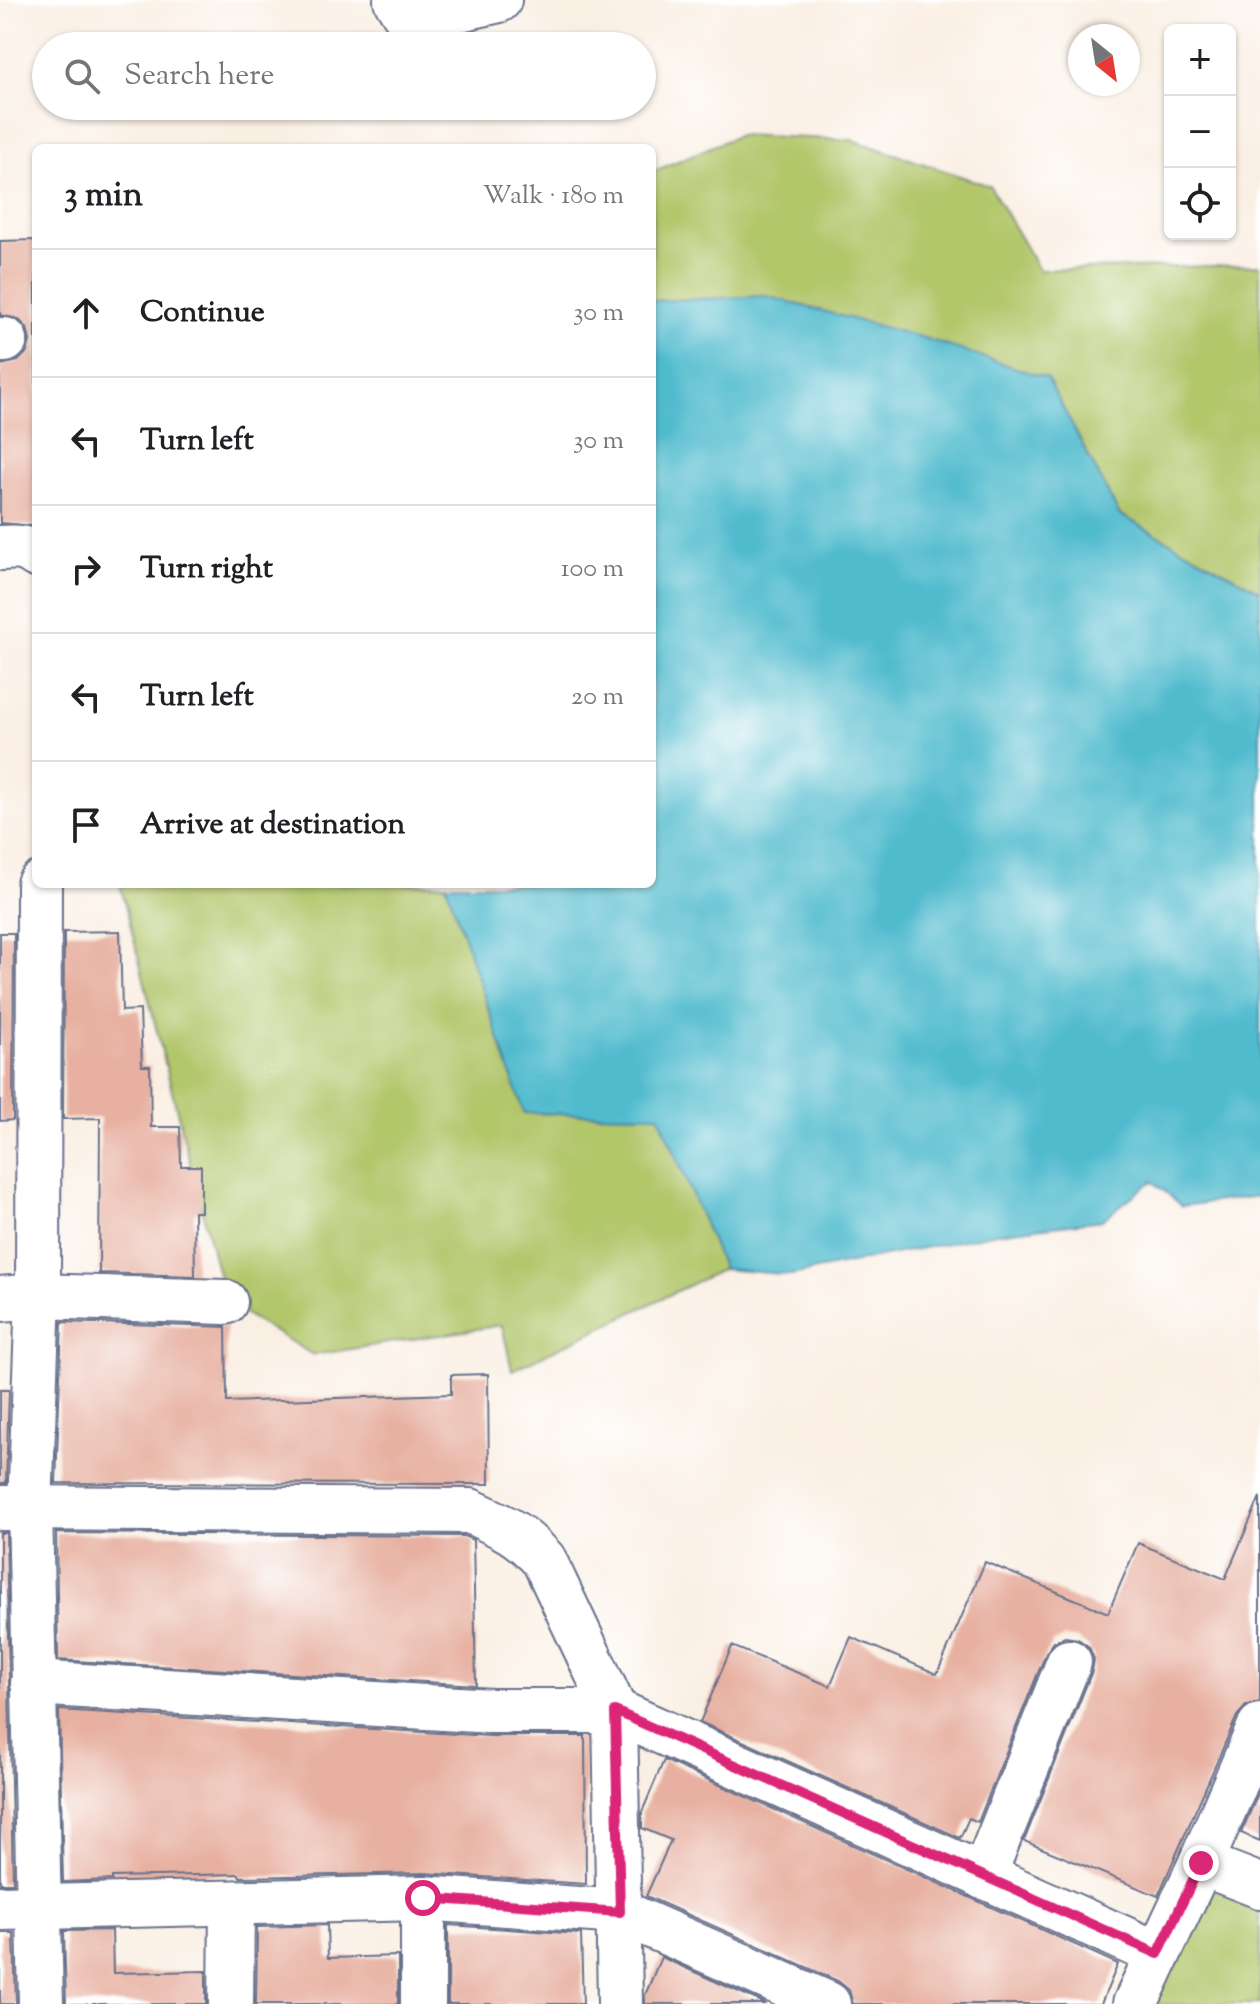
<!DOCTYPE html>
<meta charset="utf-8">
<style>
:root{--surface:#fff;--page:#f2f2f2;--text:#202124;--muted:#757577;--line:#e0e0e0}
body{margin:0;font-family:"Sorts Mill Goudy",serif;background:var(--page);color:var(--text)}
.controls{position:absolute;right:24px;top:24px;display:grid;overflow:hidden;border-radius:12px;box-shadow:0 2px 6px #0004}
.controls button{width:72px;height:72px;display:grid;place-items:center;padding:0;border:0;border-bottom:2px solid var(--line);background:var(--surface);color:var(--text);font:40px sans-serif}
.compass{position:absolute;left:1068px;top:24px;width:72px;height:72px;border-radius:50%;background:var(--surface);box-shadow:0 2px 6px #0004;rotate:150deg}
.stop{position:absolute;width:24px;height:24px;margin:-18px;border:6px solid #db2777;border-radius:50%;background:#fff}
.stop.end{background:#db2777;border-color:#fff;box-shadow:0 2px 8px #0008}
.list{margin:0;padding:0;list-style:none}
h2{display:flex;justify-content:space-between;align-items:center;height:104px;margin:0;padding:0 32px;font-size:34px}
h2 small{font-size:26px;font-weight:400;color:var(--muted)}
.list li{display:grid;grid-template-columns:52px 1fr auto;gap:24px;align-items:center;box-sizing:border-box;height:128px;padding:0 32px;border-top:2px solid var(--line)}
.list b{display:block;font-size:30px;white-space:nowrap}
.list em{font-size:26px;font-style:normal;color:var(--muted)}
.icon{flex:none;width:44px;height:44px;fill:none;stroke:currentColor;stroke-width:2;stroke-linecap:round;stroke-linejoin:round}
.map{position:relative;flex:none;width:1260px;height:2004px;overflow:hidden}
.search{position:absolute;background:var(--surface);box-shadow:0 2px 6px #0004;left:32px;top:32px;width:624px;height:88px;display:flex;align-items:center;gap:20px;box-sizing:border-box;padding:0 28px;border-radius:44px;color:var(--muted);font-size:30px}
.panel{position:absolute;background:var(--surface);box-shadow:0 2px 6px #0004;left:32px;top:144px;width:624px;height:744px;border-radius:12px}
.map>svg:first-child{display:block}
.green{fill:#b2c66a;stroke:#667a64;stroke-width:2}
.water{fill:#51bbce;stroke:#367596;stroke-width:2}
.building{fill:#e7b0a0}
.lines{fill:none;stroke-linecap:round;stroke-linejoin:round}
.minor-casing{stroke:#69728d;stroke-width:48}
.minor{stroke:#fff;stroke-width:44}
.route{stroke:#db2777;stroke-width:10}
</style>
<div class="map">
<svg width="1260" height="2004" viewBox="0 0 1260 2004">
<rect width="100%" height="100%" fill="#fff"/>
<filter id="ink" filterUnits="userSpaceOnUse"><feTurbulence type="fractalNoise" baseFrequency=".0125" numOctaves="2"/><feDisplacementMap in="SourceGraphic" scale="16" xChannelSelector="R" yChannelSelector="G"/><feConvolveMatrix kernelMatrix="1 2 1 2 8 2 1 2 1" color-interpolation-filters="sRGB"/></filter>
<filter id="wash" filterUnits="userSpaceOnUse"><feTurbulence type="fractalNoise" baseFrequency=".006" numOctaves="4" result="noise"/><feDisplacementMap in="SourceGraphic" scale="32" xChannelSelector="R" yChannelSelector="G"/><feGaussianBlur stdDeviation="1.8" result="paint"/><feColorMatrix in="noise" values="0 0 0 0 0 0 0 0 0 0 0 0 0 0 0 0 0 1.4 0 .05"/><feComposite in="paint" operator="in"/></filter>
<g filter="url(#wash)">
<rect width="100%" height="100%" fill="#faefe3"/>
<g class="green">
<path d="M 739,135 L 853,140 L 990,186 L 1039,270 L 1260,265 L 1260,591 L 1119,514 L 1047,378 L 766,296 L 652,301 L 652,172 Z"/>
<path d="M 120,884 L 446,884 L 524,1113 L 659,1115 L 723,1269 L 512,1370 L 502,1325 L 313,1355 L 225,1302 Z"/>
<path d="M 1201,1863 L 1260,1886 L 1260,2004 L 1135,2004 Z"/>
</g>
<path class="water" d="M 766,296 L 924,338 L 1047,378 L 1119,514 L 1260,591 L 1260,1196 L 1182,1206 L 1152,1181 L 1102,1220 L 997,1233 L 792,1275 L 723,1269 L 659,1115 L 524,1113 L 446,884 L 652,884 L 652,301 Z"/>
<g id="blocks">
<g class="building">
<path d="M 36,240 L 36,526 L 34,526 L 0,523 L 0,365 L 18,361 L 27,352 L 30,341 L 27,328 L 18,319 L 0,315 L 0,241 Z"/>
<path d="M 120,931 L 122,1011 L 140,1010 L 142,1066 L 150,1066 L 151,1127 L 180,1127 L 181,1166 L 201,1166 L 201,1212 L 194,1212 L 195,1276 L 99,1273 L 100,1118 L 63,1119 L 64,932 Z"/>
<path d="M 0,933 L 14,933 L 13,1120 L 0,1121 Z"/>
<path d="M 62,1322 L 226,1327 L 227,1402 L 451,1394 L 451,1375 L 488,1374 L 489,1484 L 56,1483 Z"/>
<path d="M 0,1390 L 9,1390 L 6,1483 L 0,1483 Z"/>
<path d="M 1260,1497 L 1260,1702 L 1246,1706 L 1237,1716 L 1158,1896 L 1024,1841 L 1092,1671 L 1094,1659 L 1089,1647 L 1078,1639 L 1065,1637 L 1054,1642 L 1046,1653 L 978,1822 L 969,1818 L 960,1838 L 700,1722 L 732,1646 L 830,1686 L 851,1637 L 937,1674 L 985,1562 L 1108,1613 L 1138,1543 L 1225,1579 Z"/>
<path d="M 0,1533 L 6,1533 L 13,1883 L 0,1883 Z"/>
<path d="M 56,1533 L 464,1536 L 473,1540 L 476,1685 L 58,1660 Z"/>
<path d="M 59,1710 L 490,1736 L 585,1736 L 586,1884 L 423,1873 L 240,1877 L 239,1874 L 112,1877 L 112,1880 L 63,1882 Z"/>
<path d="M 664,1760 L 1118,1964 L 1101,2004 L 853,2004 L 849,1990 L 838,1981 L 646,1896 L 671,1840 L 642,1828 L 642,1812 Z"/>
<path d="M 1260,1789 L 1260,1841 L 1241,1833 Z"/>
<path d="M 327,1925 L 328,1958 L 398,1956 L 398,2004 L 256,2004 L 257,1927 Z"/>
<path d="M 448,1925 L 581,1934 L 583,2004 L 448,2004 Z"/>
<path d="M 112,1930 L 113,1973 L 206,1971 L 206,2004 L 66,2004 L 64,1931 Z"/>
<path d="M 0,1933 L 14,1933 L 16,2004 L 0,2004 Z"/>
<path d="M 661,1957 L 766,2004 L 645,2004 L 645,1995 Z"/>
</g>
</g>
</g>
<g filter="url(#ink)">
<use href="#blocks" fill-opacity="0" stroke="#69728d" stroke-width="2"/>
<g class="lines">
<g class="minor-casing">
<g id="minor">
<path d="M 396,0 L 404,13 L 415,19 L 499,0"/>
<path d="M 0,340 L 5,340"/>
<path d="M 0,548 C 14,547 25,546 36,555"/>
<path d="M 39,884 L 38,1296 L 30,1508 L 41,2004"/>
<path d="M 0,1299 L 38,1296 L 225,1302"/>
<path d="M 2,1508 L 470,1511 C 504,1527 518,1532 544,1560 L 615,1711 L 620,2004"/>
<path d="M 33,1683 L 492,1711 L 615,1711 L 1158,1954"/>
<path d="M 1201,1863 L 1260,1886"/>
<path d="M 983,1877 L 1069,1662"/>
<path d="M 423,1898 L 423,2004"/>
<path d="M 0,1908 L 423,1898 L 620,1912 L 828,2004"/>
<path d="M 231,2004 L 232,1904"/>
<path d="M 1135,2004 L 1201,1863 L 1260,1726"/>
</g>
</g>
<use href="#minor" class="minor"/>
</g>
</g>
<g class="lines" filter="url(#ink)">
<path class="route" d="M 423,1898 L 620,1912 L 615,1711 L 1158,1954 L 1201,1863"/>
</g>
</svg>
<div class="controls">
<button>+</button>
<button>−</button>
<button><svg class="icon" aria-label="locate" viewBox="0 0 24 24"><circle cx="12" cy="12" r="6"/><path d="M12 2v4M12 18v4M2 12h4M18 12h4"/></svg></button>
</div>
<svg class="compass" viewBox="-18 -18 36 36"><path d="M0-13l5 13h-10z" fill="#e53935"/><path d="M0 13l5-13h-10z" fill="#757577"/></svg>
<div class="stop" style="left:423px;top:1898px"></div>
<div class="stop end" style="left:1201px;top:1863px"></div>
<div class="search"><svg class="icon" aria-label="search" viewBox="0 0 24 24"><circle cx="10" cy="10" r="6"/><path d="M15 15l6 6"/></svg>Search here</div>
<section class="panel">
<h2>3 min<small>Walk · 180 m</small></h2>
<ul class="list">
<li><svg class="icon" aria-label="ahead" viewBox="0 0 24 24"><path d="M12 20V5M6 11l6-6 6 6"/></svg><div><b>Continue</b></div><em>30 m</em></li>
<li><svg class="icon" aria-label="left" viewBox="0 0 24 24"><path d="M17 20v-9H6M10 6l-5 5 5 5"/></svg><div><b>Turn left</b></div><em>30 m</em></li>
<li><svg class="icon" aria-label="right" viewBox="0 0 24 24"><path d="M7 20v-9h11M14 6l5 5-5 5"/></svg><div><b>Turn right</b></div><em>100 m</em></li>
<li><svg class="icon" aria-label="left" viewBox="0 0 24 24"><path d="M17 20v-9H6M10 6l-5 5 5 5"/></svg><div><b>Turn left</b></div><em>20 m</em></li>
<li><svg class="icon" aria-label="arrive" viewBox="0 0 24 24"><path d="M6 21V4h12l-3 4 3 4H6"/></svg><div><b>Arrive at destination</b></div></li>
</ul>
</section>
</div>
